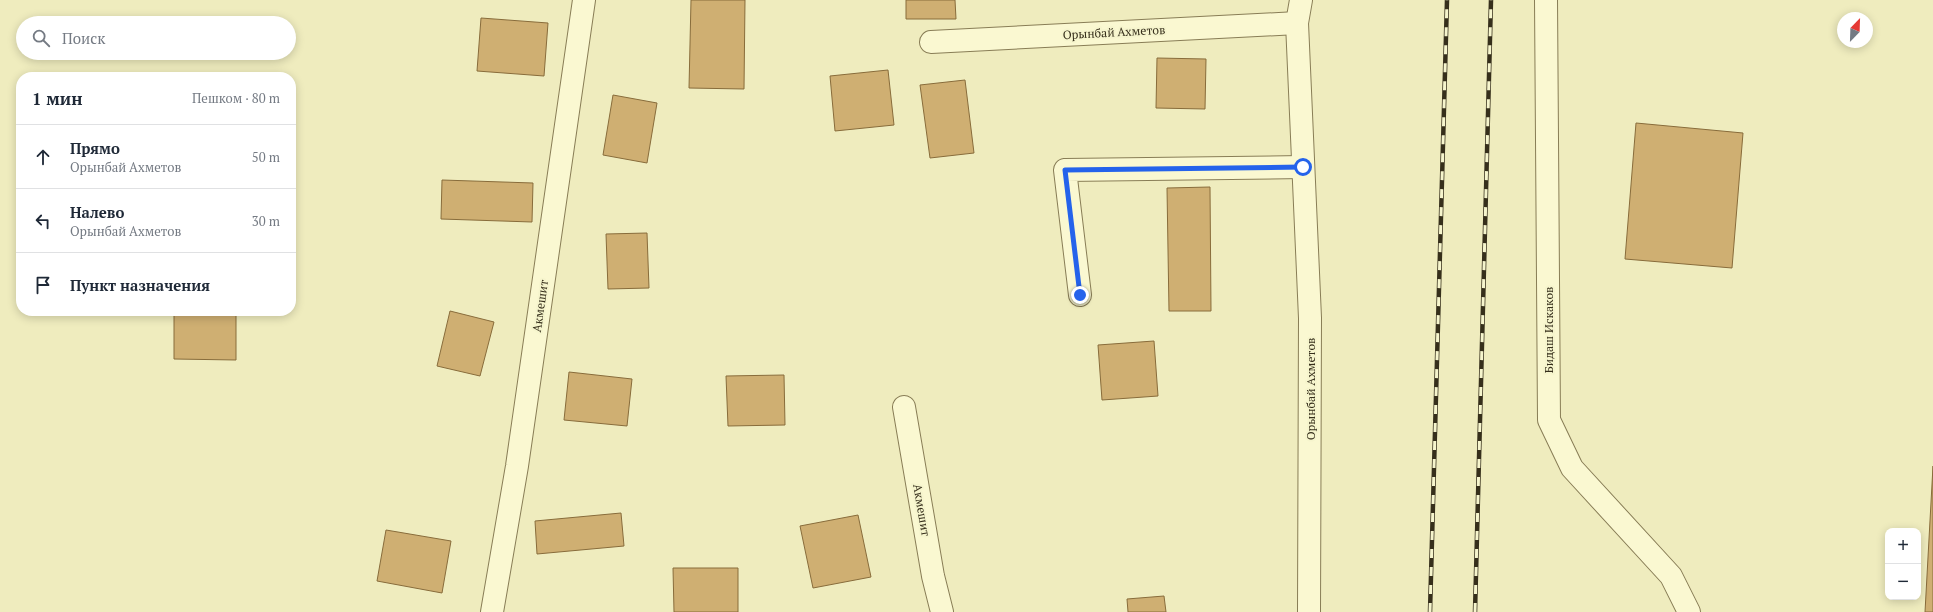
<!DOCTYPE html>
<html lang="ru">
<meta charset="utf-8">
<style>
:root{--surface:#fff;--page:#f6f6f7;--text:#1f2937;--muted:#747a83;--line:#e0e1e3}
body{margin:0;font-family:"PT Serif",serif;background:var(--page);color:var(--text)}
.controls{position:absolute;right:12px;bottom:12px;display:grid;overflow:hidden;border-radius:8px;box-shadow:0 2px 10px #0003}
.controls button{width:36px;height:36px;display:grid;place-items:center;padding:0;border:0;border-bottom:1px solid var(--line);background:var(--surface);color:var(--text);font:20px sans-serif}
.compass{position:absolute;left:1837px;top:12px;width:36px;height:36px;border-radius:50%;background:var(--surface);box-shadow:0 2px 10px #0003;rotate:23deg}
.stop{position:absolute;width:12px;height:12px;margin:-9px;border:3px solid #2563eb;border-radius:50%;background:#fff}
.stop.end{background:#2563eb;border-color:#fff;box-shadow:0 1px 4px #0008}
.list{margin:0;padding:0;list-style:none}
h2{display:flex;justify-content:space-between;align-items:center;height:52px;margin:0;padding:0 16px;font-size:17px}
h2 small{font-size:13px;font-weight:400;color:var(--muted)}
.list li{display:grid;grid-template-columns:26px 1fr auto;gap:12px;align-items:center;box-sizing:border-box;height:64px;padding:0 16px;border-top:1px solid var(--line)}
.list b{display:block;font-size:15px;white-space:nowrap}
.list p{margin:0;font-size:13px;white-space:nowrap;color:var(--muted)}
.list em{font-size:13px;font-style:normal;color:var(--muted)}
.icon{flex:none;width:22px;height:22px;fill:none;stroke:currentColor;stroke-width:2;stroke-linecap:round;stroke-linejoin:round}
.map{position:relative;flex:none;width:1933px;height:612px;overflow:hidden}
.search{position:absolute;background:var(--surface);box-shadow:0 2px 10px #0003;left:16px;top:16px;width:280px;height:44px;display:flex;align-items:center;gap:10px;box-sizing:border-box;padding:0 14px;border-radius:22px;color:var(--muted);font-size:15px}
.panel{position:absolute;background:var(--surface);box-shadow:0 2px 10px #0003;left:16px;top:72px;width:280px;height:244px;border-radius:16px}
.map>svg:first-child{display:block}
.building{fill:#cfaf72;stroke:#886c3b}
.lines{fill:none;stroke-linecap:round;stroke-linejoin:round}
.street-casing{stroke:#887d56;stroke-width:24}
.street{stroke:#faf8d1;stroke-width:22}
.rail-casing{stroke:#362f1b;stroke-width:4.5}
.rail{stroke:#f6f5cd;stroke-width:3;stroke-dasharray:9;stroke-linecap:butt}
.route{stroke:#2563eb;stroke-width:5}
.labels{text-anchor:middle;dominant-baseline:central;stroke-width:4;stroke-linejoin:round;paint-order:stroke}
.street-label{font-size:12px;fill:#362f1b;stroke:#f6f5cd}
</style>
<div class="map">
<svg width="1933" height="612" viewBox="0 0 1933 612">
<rect width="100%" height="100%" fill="#efecbe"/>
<g class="building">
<path d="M 691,0 L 745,0 L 744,89 L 689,88 Z"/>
<path d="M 906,0 L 955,0 L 956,19 L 906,19 Z"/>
<path d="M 481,18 L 548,23 L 544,76 L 477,71 Z"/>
<path d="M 1157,58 L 1206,59 L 1205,109 L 1156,108 Z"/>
<path d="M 888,70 L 894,125 L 835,131 L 830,76 Z"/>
<path d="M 965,80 L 974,153 L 930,158 L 920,85 Z"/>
<path d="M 613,95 L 657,103 L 647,163 L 603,155 Z"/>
<path d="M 1636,123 L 1743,133 L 1732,268 L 1625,259 Z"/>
<path d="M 442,180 L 533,183 L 532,222 L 441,219 Z"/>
<path d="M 1210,187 L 1211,311 L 1169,311 L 1167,188 Z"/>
<path d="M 647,233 L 649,288 L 608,289 L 606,234 Z"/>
<path d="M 174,311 L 236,311 L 236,360 L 174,359 Z"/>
<path d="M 450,311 L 494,322 L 480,376 L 437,366 Z"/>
<path d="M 1154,341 L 1158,396 L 1102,400 L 1098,345 Z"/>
<path d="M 569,372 L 632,379 L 627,426 L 564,420 Z"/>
<path d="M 784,375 L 785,425 L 728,426 L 726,376 Z"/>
<path d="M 1933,466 L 1933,612 L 1925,612 Z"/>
<path d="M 621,513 L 624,546 L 537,554 L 535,521 Z"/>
<path d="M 858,515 L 871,577 L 813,588 L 800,526 Z"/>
<path d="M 386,530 L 451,541 L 442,593 L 377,581 Z"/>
<path d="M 673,568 L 738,568 L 738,612 L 674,612 Z"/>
<path d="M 1164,596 L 1166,612 L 1128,612 L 1127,599 Z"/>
</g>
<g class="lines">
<g class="street-casing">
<g id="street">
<path d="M 1301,0 L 1297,23 L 1310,318 L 1309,612"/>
<path d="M 1546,0 L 1549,420 L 1572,468 L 1671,576 L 1689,612"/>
<path d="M 931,42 L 1297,23"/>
<path d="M 1080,295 L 1065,170 L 1303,167"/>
<path d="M 904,407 L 933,576 L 942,612"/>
<path d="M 492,612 L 517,466 L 584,0"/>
</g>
</g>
<use href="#street" class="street"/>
<g class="rail-casing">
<g id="rail">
<path d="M 1430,612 L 1447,0"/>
<path d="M 1475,612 L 1491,0"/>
</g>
</g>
<use href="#rail" class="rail"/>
</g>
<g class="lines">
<path class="route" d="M 1080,295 L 1065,170 L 1303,167"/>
</g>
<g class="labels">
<g class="street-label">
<text transform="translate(1114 32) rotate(-3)">Орынбай Ахметов</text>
<text transform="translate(540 306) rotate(-82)">Акмешит</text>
<text transform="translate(1548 330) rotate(-90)">Бидаш Искаков</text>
<text transform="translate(1310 389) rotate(-90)">Орынбай Ахметов</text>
<text transform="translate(922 510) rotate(80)">Акмешит</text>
</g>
</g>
</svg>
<div class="controls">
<button>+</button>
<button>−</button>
</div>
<svg class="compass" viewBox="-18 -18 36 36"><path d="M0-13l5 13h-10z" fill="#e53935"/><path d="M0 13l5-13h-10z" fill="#747a83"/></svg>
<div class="stop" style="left:1303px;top:167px"></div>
<div class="stop end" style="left:1080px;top:295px"></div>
<div class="search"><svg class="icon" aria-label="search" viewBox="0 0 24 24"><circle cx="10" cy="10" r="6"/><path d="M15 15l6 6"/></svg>Поиск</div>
<section class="panel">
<h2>1 мин<small>Пешком · 80 m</small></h2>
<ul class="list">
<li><svg class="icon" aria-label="ahead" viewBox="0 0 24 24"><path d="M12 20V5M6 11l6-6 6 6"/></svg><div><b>Прямо</b><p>Орынбай Ахметов</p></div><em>50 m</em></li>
<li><svg class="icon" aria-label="left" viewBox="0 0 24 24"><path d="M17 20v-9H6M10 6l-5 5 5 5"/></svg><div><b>Налево</b><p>Орынбай Ахметов</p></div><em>30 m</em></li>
<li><svg class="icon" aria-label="arrive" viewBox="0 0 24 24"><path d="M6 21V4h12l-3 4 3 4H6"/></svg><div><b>Пункт назначения</b></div></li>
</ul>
</section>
</div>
